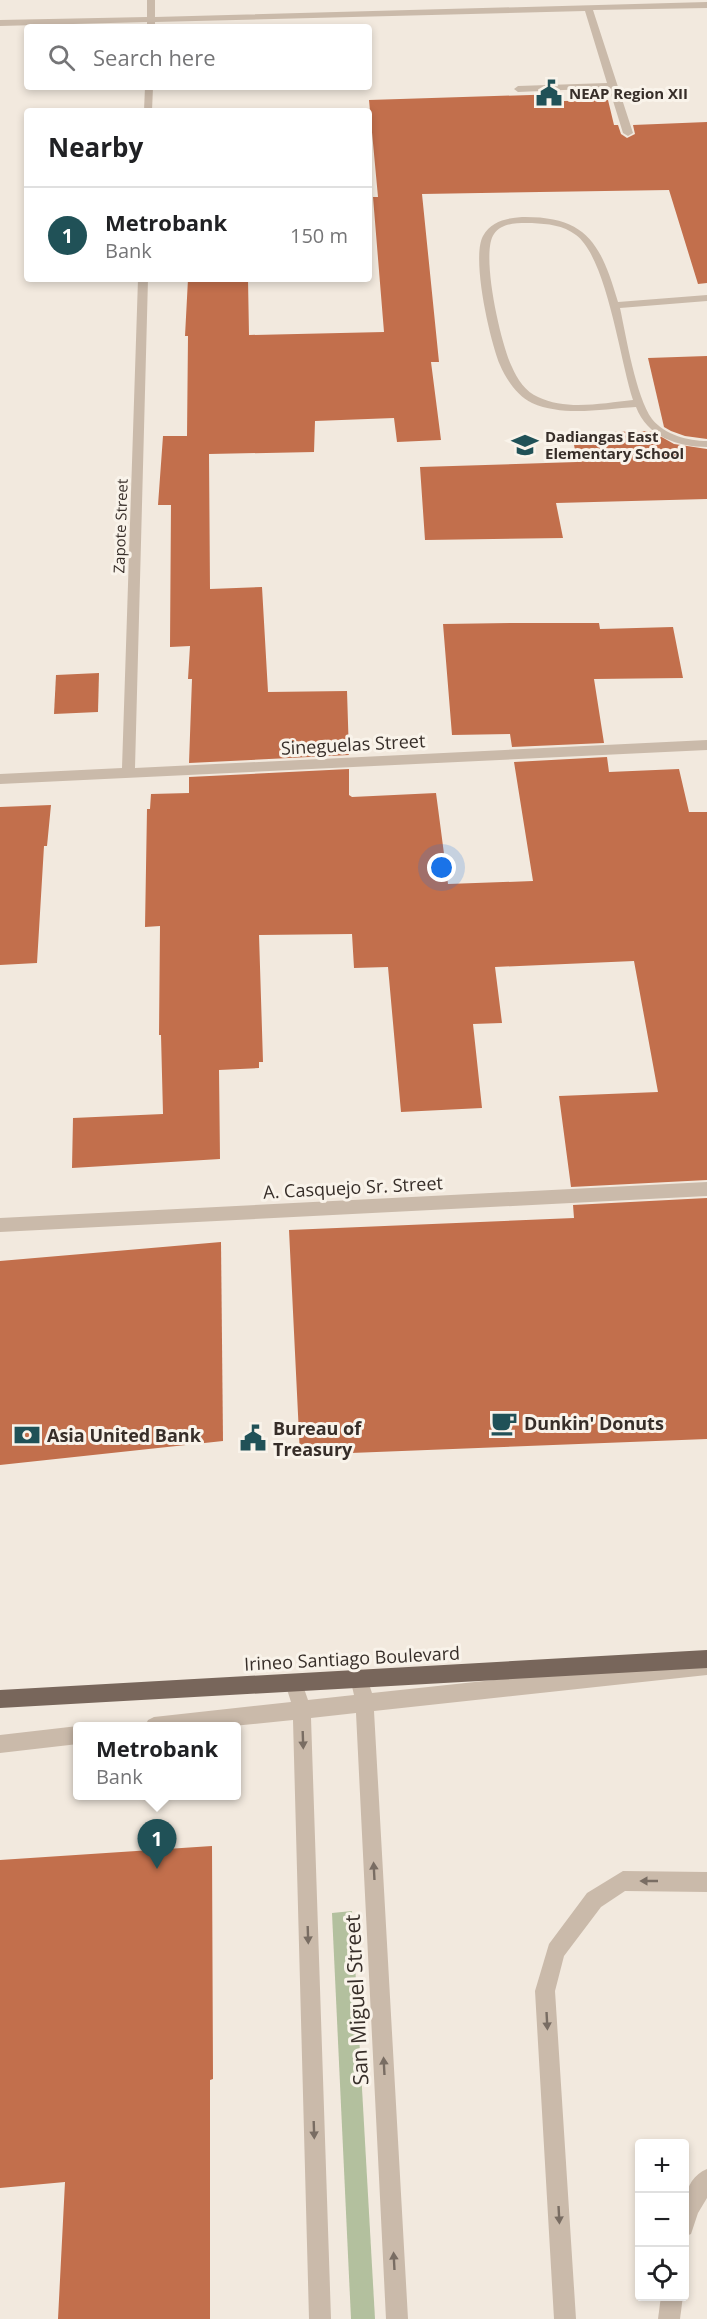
<!DOCTYPE html>
<meta charset="utf-8">
<style>
:root{--surface:#fff;--page:#f6f6f6;--text:#202124;--muted:#757577;--line:#e0e0e0;--accent:#205157}
body{margin:0;font-family:"Open Sans",sans-serif;background:var(--page);color:var(--text)}
.controls{position:absolute;right:18px;bottom:18px;display:grid;overflow:hidden;border-radius:6px;box-shadow:0 3px 9px #0003}
.controls button{width:54px;height:54px;display:grid;place-items:center;padding:0;border:0;border-bottom:2px solid var(--line);background:var(--surface);color:var(--text);font:30px sans-serif}
.you{position:absolute;left:442px;top:868px;width:21px;height:21px;margin:-15px;border:4px solid #fff;border-radius:50%;background:#1a73e8;box-shadow:0 0 0 9px #1a73e833}
.badge{display:grid;place-items:center;width:39px;height:39px;border-radius:50%;background:var(--accent);color:#fff;font-size:20px;font-weight:700}
.pin{position:absolute;translate:-50% -50px;filter:drop-shadow(0 2px 3px #0008)}
.pin::after{content:'';position:absolute;top:32px;width:21px;height:18px;background:inherit;clip-path:polygon(0 0,100% 0,50% 100%)}
.popup{position:absolute;left:73px;top:1722px;width:168px;height:78px;box-sizing:border-box;display:grid;place-content:center;border-radius:6px;background:var(--surface);filter:drop-shadow(0 2px 4px #0005);font-size:20px;white-space:nowrap;color:var(--muted)}
.popup b{font-size:22px;color:var(--text)}
.popup::after{content:'';position:absolute;left:50%;top:100%;margin-left:-12px;border:12px solid transparent;border-top-color:var(--surface)}
.list{margin:0;padding:0;list-style:none}
h2{display:flex;justify-content:space-between;align-items:center;height:78px;margin:0;padding:0 24px;font-size:26px}
h2 small{font-size:20px;font-weight:400;color:var(--muted)}
.list li{display:grid;grid-template-columns:39px 1fr auto;gap:18px;align-items:center;box-sizing:border-box;height:96px;padding:0 24px;border-top:2px solid var(--line)}
.list b{display:block;font-size:22px;white-space:nowrap}
.list p{margin:0;font-size:20px;white-space:nowrap;color:var(--muted)}
.list em{font-size:20px;font-style:normal;color:var(--muted)}
.icon{flex:none;width:33px;height:33px;fill:none;stroke:currentColor;stroke-width:2;stroke-linecap:round;stroke-linejoin:round}
.map{position:relative;flex:none;width:707px;height:2319px;overflow:hidden}
.search{position:absolute;background:var(--surface);box-shadow:0 3px 9px #0003;left:24px;top:24px;width:348px;height:66px;display:flex;align-items:center;gap:15px;box-sizing:border-box;padding:0 21px;border-radius:6px;color:var(--muted);font-size:22px}
.panel{position:absolute;background:var(--surface);box-shadow:0 3px 9px #0003;left:24px;top:108px;width:348px;height:174px;border-radius:6px}
.map>svg:first-child{display:block}
.green{fill:#b3c09e}
.building{fill:#c26f4c}
.lines{fill:none;stroke-linecap:round;stroke-linejoin:round}
.minor{fill:#cabaaa;fill-rule:evenodd}
.major{fill:#78665b;fill-rule:evenodd}
.oneway{fill:#796d63}
.labels{text-anchor:middle;dominant-baseline:central;stroke-width:6;stroke-linejoin:round;paint-order:stroke}
.far-poi-label{font-size:15px;font-weight:bold;fill:#372e29;stroke:#f9f3ea;text-anchor:start}
.far-street-label{font-size:15px;fill:#372e29;stroke:#f9f3ea}
.street-label{font-size:18px;fill:#372e29;stroke:#f9f3ea}
.poi-label{font-size:18px;font-weight:bold;fill:#372e29;stroke:#f9f3ea;text-anchor:start}
.near-street-label{font-size:21px;fill:#372e29;stroke:#f9f3ea}
</style>
<div class="map">
<svg width="707" height="2319" viewBox="0 0 707 2319">
<rect width="100%" height="100%" fill="#f2e9de"/>
<path class="green" d="M 352,1911 L 375,2319 L 351,2319 L 332,1913 Z"/>
<g class="building">
<path d="M 562,94 L 564,101 L 608,100 L 614,125 L 618,125 L 621,134 L 627,138 L 635,134 L 633,125 L 707,122 L 707,283 L 698,284 L 669,190 L 422,194 L 439,362 L 431,362 L 441,440 L 397,442 L 394,418 L 315,421 L 314,452 L 209,454 L 210,589 L 262,587 L 268,692 L 347,691 L 349,755 L 189,763 L 192,679 L 188,679 L 190,646 L 170,647 L 171,505 L 158,505 L 163,436 L 187,436 L 188,336 L 185,336 L 188,279 L 248,279 L 249,335 L 384,332 L 373,197 L 378,197 L 369,100 Z"/>
<path d="M 707,356 L 707,439 L 685,436 L 671,431 L 664,427 L 648,358 Z"/>
<path d="M 651,431 L 674,444 L 707,449 L 707,499 L 556,503 L 563,538 L 425,540 L 420,467 L 577,462 L 572,433 Z"/>
<path d="M 514,623 L 599,623 L 600,629 L 673,627 L 683,678 L 594,679 L 604,743 L 512,747 L 510,734 L 452,735 L 443,624 Z"/>
<path d="M 99,673 L 98,712 L 54,714 L 56,675 Z"/>
<path d="M 607,757 L 609,772 L 679,769 L 689,812 L 707,812 L 707,1180 L 571,1187 L 559,1096 L 658,1092 L 634,961 L 495,967 L 502,1023 L 473,1024 L 482,1108 L 401,1112 L 388,967 L 354,968 L 352,934 L 259,935 L 263,1062 L 259,1062 L 259,1068 L 219,1070 L 220,1159 L 72,1168 L 73,1118 L 163,1114 L 161,1035 L 159,1035 L 160,926 L 145,927 L 147,809 L 150,809 L 151,794 L 189,793 L 189,777 L 349,769 L 349,795 L 352,797 L 436,793 L 448,884 L 533,881 L 514,762 Z"/>
<path d="M 51,805 L 47,846 L 44,846 L 37,963 L 0,965 L 0,807 Z"/>
<path d="M 707,1198 L 707,1439 L 300,1455 L 289,1230 L 574,1218 L 573,1205 Z"/>
<path d="M 221,1242 L 223,1441 L 0,1465 L 0,1261 Z"/>
<path d="M 212,1846 L 213,2079 L 210,2080 L 210,2319 L 58,2319 L 65,2182 L 0,2188 L 0,1860 Z"/>
</g>
<g class="lines">
<g class="minor">
<path d="M 147,0 L 155,0 L 155,17 L 707,2 L 707,8 L 593,10 L 633,133 L 628,136 L 623,133 L 609,88 L 518,92 L 514,89 L 518,86 L 607,83 L 585,11 L 155,22 L 155,27 L 147,27 L 147,22 L 0,26 L 0,20 L 147,17 Z"/>
<path d="M 145,87 L 153,87 L 152,111 L 144,111 Z"/>
<path d="M 522,217 C 588,216 601,245 618,302 L 707,295 L 707,301 L 620,308 C 626,336 636,397 652,419 C 665,435 688,441 707,441 L 707,447 C 677,447 647,436 636,407 C 602,409 564,417 532,403 C 517,396 506,379 500,365 C 490,341 471,258 483,236 C 491,221 507,218 522,217 ZM 532,223 C 548,224 563,225 576,235 C 607,258 620,361 633,400 C 603,403 567,411 538,397 C 526,392 517,379 512,367 C 501,345 480,253 494,234 C 502,222 519,223 532,223 Z"/>
<path d="M 138,279 L 148,279 L 135,768 L 707,740 L 707,750 L 0,784 L 0,774 L 122,768 Z"/>
<path d="M 707,1182 L 707,1196 L 0,1232 L 0,1218 Z"/>
<path d="M 707,1657 L 707,1675 L 374,1711 L 408,2319 L 386,2319 L 356,1713 L 311,1718 L 331,2319 L 309,2319 L 293,1720 L 233,1726 L 145,1726 L 148,1720 L 154,1717 L 291,1702 L 285,1683 L 288,1677 L 294,1674 L 300,1677 L 308,1700 L 354,1695 L 350,1678 L 353,1672 L 359,1669 L 365,1672 L 372,1693 Z"/>
<path d="M 78,1726 L 78,1744 L 0,1753 L 0,1735 Z"/>
<path d="M 623,1871 L 707,1872 L 707,1892 L 625,1891 L 601,1907 L 564,1956 L 555,1991 L 576,2319 L 554,2319 L 535,1991 L 549,1944 L 587,1893 Z"/>
<path d="M 707,2169 L 707,2198 L 698,2213 L 691,2234 L 684,2237 C 684,2214 680,2180 707,2169 Z"/>
<path d="M 661,2296 L 683,2296 L 680,2319 L 658,2319 Z"/>
</g>
<path class="major" d="M 707,1650 L 707,1668 L 0,1708 L 0,1690 Z"/>
</g>
<defs><path id="oneway-solid" d="M-6-.8H1V-3.2L6.5 0L1 3.2V.8H-6Z" transform="scale(1.5)"/></defs>
<g class="oneway">
<use href="#oneway-solid" transform="translate(303 1740) rotate(88)"/>
<use href="#oneway-solid" transform="translate(374 1871) rotate(-93)"/>
<use href="#oneway-solid" transform="translate(649 1881) rotate(-180)"/>
<use href="#oneway-solid" transform="translate(308 1935) rotate(88)"/>
<use href="#oneway-solid" transform="translate(547 2021) rotate(87)"/>
<use href="#oneway-solid" transform="translate(384 2066) rotate(-93)"/>
<use href="#oneway-solid" transform="translate(314 2130) rotate(88)"/>
<use href="#oneway-solid" transform="translate(559 2215) rotate(87)"/>
<use href="#oneway-solid" transform="translate(394 2261) rotate(-93)"/>
</g>
<defs>
<g id="civic-bare" transform="scale(2.07)"><path d="M-.6-6.5H3V-4.5H.6V-3L4-1V1h2V6H-6V1h2V-1L-.6-3ZM-1.2 2.5V6h2.4V2.5Z" fill="#205157" stroke="#f9f3ea" stroke-width="2.5" paint-order="stroke"/></g>
<g id="school-bare" transform="scale(2.07)"><path d="M0-5L7-2L0 1L-7-2ZM-4 1L0 2.5L4 1V4Q0 6-4 4Z" fill="#205157" stroke="#f9f3ea" stroke-width="2.5" paint-order="stroke"/></g>
<g id="cafe-bare" transform="scale(2.07)"><path d="M-5.5-4.5H6V0H3Q3 3.5 0 3.5H-2.5Q-5.5 3.5-5.5 0ZM3-3.2v2h1.7v-2ZM-6 4.5H4V6H-6Z" fill="#205157" stroke="#f9f3ea" stroke-width="2.5" paint-order="stroke"/></g>
<g id="bank-bare" transform="scale(2.07)"><path d="M-6-4H6V4H-6ZM0-2.3a2.3 2.3 0 1 0 0 4.6a2.3 2.3 0 1 0 0-4.6Z" fill="#205157" stroke="#f9f3ea" stroke-width="2.5" paint-order="stroke"/></g>
</defs>
<g fill-rule="evenodd">
<use href="#civic-bare" x="549" y="93"/>
<use href="#school-bare" x="525" y="445"/>
<use href="#cafe-bare" x="504" y="1423"/>
<use href="#bank-bare" x="27" y="1435"/>
<use href="#civic-bare" x="253" y="1438"/>
</g>
<g class="labels">
<g class="far-poi-label">
<text x="569" y="93">NEAP Region XII</text>
<text x="545" y="436">Dadiangas East<tspan x="545" dy="17">Elementary School</tspan></text>
</g>
<g class="far-street-label">
<text transform="translate(120 526) rotate(-88)">Zapote Street</text>
</g>
<g class="street-label">
<text transform="translate(353 744) rotate(-3)">Sineguelas Street</text>
<text transform="translate(353 1187) rotate(-3)">A. Casquejo Sr. Street</text>
<text transform="translate(352 1658) rotate(-3)">Irineo Santiago Boulevard</text>
</g>
<g class="poi-label">
<text x="524" y="1423">Dunkin' Donuts</text>
<text x="273" y="1428">Bureau of<tspan x="273" dy="21">Treasury</tspan></text>
<text x="47" y="1435">Asia United Bank</text>
</g>
<g class="near-street-label">
<text transform="translate(356 2000) rotate(-93)">San Miguel Street</text>
</g>
</g>
</svg>
<div class="controls">
<button>+</button>
<button>−</button>
<button><svg class="icon" aria-label="locate" viewBox="0 0 24 24"><circle cx="12" cy="12" r="6"/><path d="M12 2v4M12 18v4M2 12h4M18 12h4"/></svg></button>
</div>
<div class="you"></div>
<div class="pin badge" style="left:157px;top:1869px">1</div>
<div class="popup"><b>Metrobank</b>Bank</div>
<div class="search"><svg class="icon" aria-label="search" viewBox="0 0 24 24"><circle cx="10" cy="10" r="6"/><path d="M15 15l6 6"/></svg>Search here</div>
<section class="panel">
<h2>Nearby<small></small></h2>
<ul class="list">
<li><span class="badge">1</span><div><b>Metrobank</b><p>Bank</p></div><em>150 m</em></li>
</ul>
</section>
</div>
